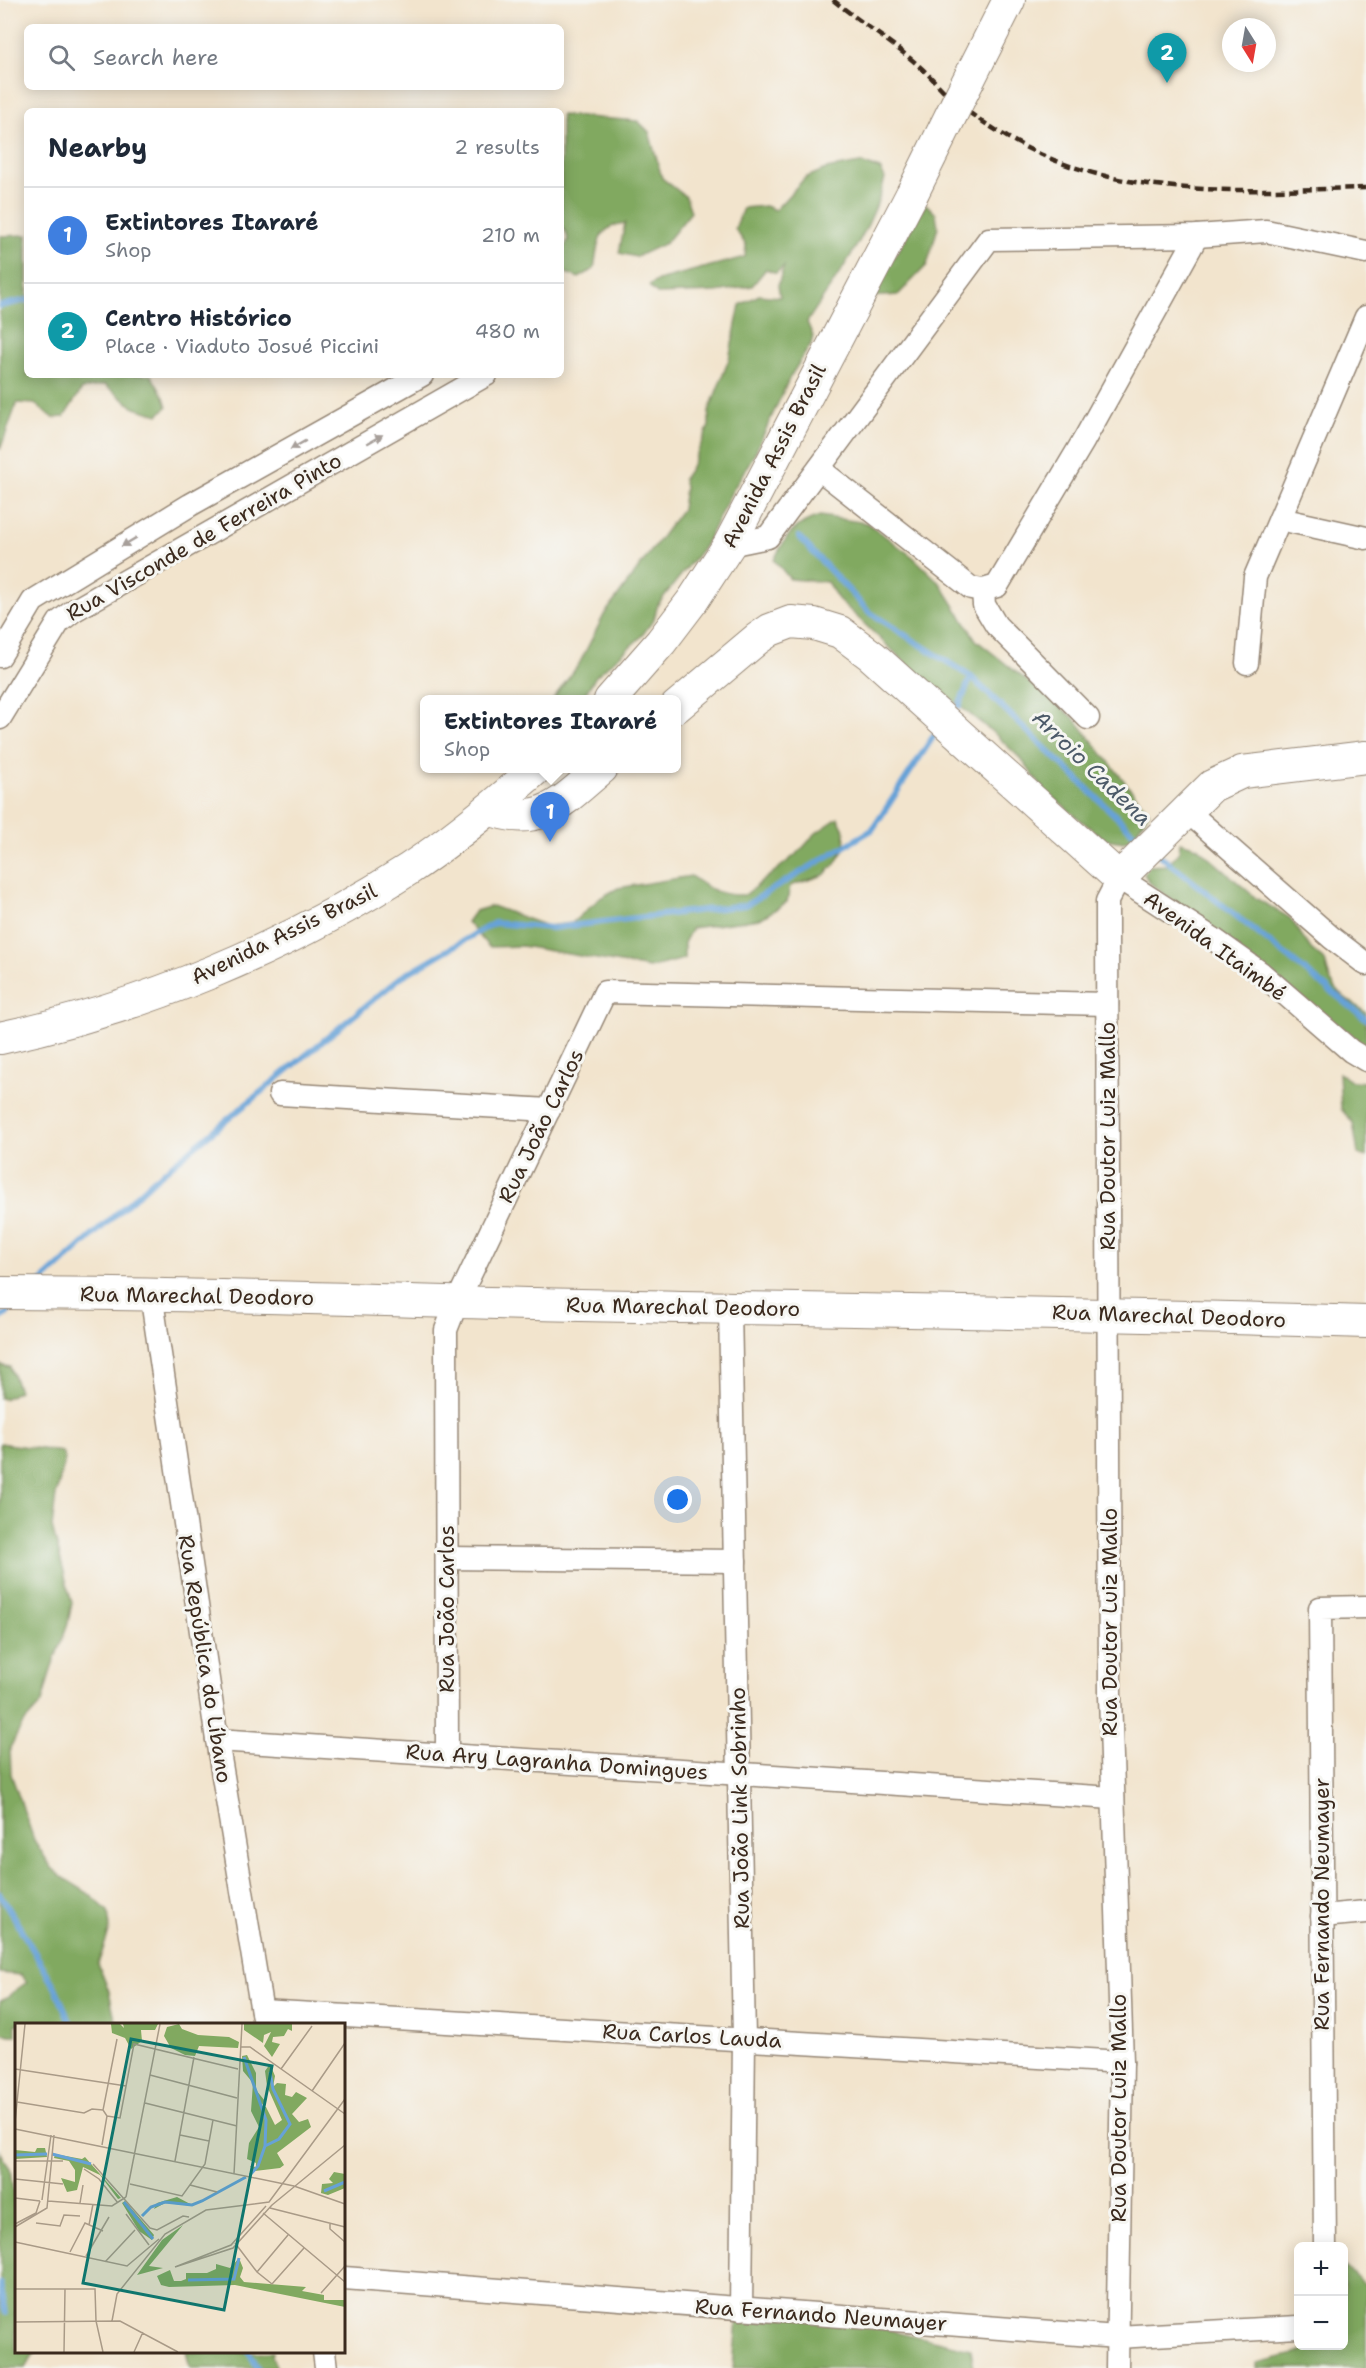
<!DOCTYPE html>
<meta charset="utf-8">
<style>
:root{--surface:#fff;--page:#f6f6f7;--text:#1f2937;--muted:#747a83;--line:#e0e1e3;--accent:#d1495b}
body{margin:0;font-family:"Shantell Sans",sans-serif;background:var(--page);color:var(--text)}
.controls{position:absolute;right:18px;bottom:18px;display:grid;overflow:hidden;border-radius:9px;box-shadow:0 3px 15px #0003}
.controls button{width:54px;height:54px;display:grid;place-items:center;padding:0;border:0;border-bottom:2px solid var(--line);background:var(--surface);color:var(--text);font:30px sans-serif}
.compass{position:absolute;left:1222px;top:18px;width:54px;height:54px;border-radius:50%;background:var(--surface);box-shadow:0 3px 15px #0003;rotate:169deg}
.you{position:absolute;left:678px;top:1500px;width:21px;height:21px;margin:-15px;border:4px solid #fff;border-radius:50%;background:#1a73e8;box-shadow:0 0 0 9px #1a73e833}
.badge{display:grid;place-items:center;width:39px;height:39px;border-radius:50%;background:var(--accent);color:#fff;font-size:20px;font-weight:700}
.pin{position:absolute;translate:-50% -50px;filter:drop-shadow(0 2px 3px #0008)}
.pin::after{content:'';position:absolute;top:32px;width:21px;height:18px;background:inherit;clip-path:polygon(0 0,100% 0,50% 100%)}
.popup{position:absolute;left:420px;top:695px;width:261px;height:78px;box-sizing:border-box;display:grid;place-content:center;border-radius:9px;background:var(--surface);filter:drop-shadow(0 2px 4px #0005);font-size:20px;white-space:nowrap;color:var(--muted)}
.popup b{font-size:22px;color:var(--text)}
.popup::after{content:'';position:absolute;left:50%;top:100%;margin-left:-12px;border:12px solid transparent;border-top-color:var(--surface)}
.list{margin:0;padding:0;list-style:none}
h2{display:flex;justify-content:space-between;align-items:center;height:78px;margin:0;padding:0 24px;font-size:26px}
h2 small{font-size:20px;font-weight:400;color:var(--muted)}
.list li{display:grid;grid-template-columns:39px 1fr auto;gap:18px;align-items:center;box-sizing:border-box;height:96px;padding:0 24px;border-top:2px solid var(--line)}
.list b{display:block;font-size:22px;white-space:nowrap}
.list p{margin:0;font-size:20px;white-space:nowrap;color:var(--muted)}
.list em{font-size:20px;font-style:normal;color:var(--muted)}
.icon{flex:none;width:33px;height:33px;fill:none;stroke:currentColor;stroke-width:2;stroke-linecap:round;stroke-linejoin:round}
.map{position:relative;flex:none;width:1366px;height:2368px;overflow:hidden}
.search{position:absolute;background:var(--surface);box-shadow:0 3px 15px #0003;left:24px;top:24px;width:540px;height:66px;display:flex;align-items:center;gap:15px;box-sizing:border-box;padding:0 21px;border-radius:9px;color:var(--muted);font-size:22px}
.panel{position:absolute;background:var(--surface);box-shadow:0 3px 15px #0003;left:24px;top:108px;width:540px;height:270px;border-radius:9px}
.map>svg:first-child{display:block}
.forest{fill:#81a960;stroke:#5e6a3f;stroke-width:1.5}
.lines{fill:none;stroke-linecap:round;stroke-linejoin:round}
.stream{stroke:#66a2d7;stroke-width:6}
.street-casing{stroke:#968776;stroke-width:25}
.secondary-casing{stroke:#968776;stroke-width:34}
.street{stroke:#fff;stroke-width:22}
.secondary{stroke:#fff;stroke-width:32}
.rail{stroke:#3b2a1e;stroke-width:4.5;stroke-dasharray:9 4.5;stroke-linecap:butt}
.secondary-bridge-casing{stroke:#968776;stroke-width:34;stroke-linecap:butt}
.secondary-bridge{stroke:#fff;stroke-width:32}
.oneway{fill:#a79f9a}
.labels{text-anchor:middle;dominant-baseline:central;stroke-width:6;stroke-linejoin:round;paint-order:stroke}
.street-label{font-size:21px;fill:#3b2a1e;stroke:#f6f6f2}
.water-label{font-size:22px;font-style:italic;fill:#4c5a68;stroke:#f6f6f2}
.inset-river{fill:none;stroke:#66a2d7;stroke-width:3}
.inset-road{fill:none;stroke:#a99a87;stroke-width:1.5}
.view{fill:#0f766e;fill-opacity:0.15;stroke:#0f766e;stroke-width:3}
.inset-edge{fill:none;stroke:#3b2a1e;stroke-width:3}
</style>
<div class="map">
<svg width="1366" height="2368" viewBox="0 0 1366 2368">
<rect width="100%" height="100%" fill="#f6f6f2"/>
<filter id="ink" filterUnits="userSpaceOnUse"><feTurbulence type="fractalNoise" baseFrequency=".0167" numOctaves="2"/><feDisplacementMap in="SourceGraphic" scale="12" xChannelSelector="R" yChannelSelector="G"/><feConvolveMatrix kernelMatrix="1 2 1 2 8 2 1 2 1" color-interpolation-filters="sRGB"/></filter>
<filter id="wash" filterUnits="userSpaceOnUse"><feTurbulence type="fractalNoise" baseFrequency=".008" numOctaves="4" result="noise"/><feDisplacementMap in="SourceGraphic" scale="24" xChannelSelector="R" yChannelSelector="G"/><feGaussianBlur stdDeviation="1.35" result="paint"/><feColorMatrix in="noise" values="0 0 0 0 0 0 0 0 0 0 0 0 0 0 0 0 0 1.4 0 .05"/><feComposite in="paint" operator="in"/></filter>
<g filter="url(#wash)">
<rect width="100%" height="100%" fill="#f2e4cd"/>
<g class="forest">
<path d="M 561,115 L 638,121 L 649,132 L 662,178 L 686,197 L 691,212 L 666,243 L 636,257 L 619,253 L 625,223 C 596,227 598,245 594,269 L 579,278 L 561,271 L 561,254 L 568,240 L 566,232 L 561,226 Z"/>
<path d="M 860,163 L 880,169 L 885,178 C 872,232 837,276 807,322 L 813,336 L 811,344 L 790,377 L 755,453 L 731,493 L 705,545 L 658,604 L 654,619 L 641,637 L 596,676 L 582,699 L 553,699 L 579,664 L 604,615 L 682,509 L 685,487 L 683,479 L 690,469 L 709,426 L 709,411 L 729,359 L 740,305 L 759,295 L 780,297 L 778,285 L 784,266 L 776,273 L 766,269 L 752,286 L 716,292 L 657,294 L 649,286 L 658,280 L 745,257 L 746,245 L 735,229 L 743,208 L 765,206 L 775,210 L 805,178 L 826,169 Z"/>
<path d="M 926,204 L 936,214 L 938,227 L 927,265 L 898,295 L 870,297 Z"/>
<path d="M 27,235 L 27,375 L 151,375 L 164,397 L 167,407 L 158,415 L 135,408 L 105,385 L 82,389 L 64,417 L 53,418 L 35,404 L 17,403 L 0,450 L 0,236 Z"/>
<path d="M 820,516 L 867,523 L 913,557 L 940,583 L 976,640 L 1074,718 L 1149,812 L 1133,837 L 1124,842 L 1104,839 L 1045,791 L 1021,759 L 996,735 L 907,664 L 838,599 L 827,582 L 790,579 L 774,560 C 785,537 795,523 820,516 Z"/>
<path d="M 838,818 L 845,832 L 844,849 L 835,864 L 824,875 L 790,886 L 787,902 L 760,919 L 692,928 L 684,943 L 684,959 L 649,968 L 522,946 L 489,947 L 467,922 L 475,911 L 492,906 L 547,926 L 572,923 L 600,898 L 618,888 L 691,876 C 709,890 722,896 745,895 L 799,852 L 816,833 Z"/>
<path d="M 1180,842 L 1197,847 L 1257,899 L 1290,918 L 1311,949 L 1325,961 L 1330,980 L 1340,994 L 1366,1013 L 1366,1050 L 1150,883 L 1144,874 L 1149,866 L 1167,865 L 1179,852 Z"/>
<path d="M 1339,1073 L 1351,1081 L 1366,1082 L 1366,1157 L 1358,1154 L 1353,1123 L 1341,1109 Z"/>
<path d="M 0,1365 L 10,1367 L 19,1391 L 4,1399 L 0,1398 Z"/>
<path d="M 0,1443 L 62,1452 L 65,1459 L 56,1495 L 52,1527 L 72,1603 L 68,1623 L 51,1669 L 42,1703 L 22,1725 L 10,1748 L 11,1774 L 34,1840 L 51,1867 L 62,1877 L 88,1893 L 108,1911 L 110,1929 L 98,1964 L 109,1991 L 116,2024 L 16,2024 L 16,2036 L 0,2033 L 0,2002 L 27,1982 L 21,1975 L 0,1973 Z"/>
<path d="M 0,2151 L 10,2169 L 16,2216 L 16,2352 L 35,2352 L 25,2368 L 0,2368 Z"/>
<path d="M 1346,2267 L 1366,2285 L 1366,2368 L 1257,2368 L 1257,2363 L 1302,2352 L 1307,2346 L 1344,2346 L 1344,2269 Z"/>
<path d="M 827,2315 L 971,2349 L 974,2368 L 733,2368 L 737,2319 Z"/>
<path d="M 186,2352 L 273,2352 L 272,2357 L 277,2368 L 190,2368 Z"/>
</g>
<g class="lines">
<g class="stream">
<path d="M 0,306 L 27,300"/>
<path d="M 799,537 L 869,612 L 971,677 L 1143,842"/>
<path d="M 959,706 L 971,677"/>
<path d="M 1158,854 L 1366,1019"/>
<path d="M 40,1283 L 155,1179 L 401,977 L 494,923 L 552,928 L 746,905 L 872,830 L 935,734"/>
<path d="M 0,1319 L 17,1304"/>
<path d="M 0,1894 L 55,1987 L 71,2024"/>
<path d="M 0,2284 L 6,2313"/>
<path d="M 249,2352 L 258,2368"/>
</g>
</g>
</g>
<g filter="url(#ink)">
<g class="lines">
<g class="street-casing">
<g id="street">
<path d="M 819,469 L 971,588 L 983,590 L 997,586 L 1084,440 L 1197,236"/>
<path d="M 1280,519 L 1366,538"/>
<path d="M 729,545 L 768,537 L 989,239 L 1197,236 L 1266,231 L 1366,252"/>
<path d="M 983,590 L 984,605 L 996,625 L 1088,718"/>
<path d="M 0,656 L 33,601 L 190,505 L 422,375"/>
<path d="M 1247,663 L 1255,577 L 1366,317"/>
<path d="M 0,718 L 59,622 L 73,611 L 486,375"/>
<path d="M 1187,811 L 1332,938 L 1366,964"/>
<path d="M 280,1094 L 549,1110"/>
<path d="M 151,1293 L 217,1740 L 264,2024"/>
<path d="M 730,1308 L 744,2039 L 741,2309"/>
<path d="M 447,1558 L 735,1561"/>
<path d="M 217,1740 L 1113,1798"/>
<path d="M 447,1755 L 446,1330 L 457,1302 L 605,992 L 1107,1004"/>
<path d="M 1322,1916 L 1366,1912"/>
<path d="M 262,2011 L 1122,2062"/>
<path d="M 1325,2246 L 1320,1608 L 1366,1607"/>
<path d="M 344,2278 L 1117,2337 L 1298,2327"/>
<path d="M 324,2352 L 326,2368"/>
<path d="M 1117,2368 L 1122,2062 L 1110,1696 L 1107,934 L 1107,901 L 1119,878 L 1212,938 L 1261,973 L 1351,1051 L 1366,1060"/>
</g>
</g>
<g class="secondary-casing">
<g id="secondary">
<path d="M 957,103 L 1009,0"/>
<path d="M 610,700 L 661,642 L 693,600 L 729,545 L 912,194"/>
<path d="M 676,707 L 757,639 L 770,630 L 791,622 L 814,624 L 840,632 L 872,656 L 1119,878 L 1212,786 L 1242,772 L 1366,757"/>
<path d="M 489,809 C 541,829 564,800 602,768"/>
<path d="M 0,1038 C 142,1008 287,948 409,869 C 454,839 496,804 537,768"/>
<path d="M 0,1293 C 179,1293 357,1300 535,1304 C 812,1310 1089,1313 1366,1322"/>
</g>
</g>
<use href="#street" class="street"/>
<use href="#secondary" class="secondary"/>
<path class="rail" d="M 833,0 C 860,22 893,43 919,66 C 933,78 944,93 958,104 C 973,116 991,127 1007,137 C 1116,202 1245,190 1366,188"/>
<g class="secondary-bridge-casing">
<path id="secondary-bridge" d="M 912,194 L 957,103"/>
</g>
<use href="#secondary-bridge" class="secondary-bridge"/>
</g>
<defs><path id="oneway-solid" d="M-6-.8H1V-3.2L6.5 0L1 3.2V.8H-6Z" transform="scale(1.5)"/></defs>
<g class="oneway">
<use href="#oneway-solid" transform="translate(375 439) rotate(-30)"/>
<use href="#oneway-solid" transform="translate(298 445) rotate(151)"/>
<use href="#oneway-solid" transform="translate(129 542) rotate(149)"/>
</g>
</g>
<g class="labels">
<g class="street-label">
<text transform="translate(774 456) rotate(-63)">Avenida Assis Brasil</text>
<text transform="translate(204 537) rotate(-30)">Rua Visconde de Ferreira Pinto</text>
<text transform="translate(284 934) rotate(-26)">Avenida Assis Brasil</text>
<text transform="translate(1215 946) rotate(36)">Avenida Itaimbé</text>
<text transform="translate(541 1126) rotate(-64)">Rua João Carlos</text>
<text transform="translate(1108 1136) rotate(-90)">Rua Doutor Luiz Mallo</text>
<text transform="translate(197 1296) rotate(1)">Rua Marechal Deodoro</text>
<text transform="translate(683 1307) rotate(1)">Rua Marechal Deodoro</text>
<text transform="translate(1169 1316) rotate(2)">Rua Marechal Deodoro</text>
<text transform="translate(447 1609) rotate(-90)">Rua João Carlos</text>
<text transform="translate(1110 1622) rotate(-90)">Rua Doutor Luiz Mallo</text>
<text transform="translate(205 1659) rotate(81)">Rua República do Líbano</text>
<text transform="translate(557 1762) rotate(4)">Rua Ary Lagranha Domingues</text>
<text transform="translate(740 1808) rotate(-91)">Rua João Link Sobrinho</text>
<text transform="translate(1322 1904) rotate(-90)">Rua Fernando Neumayer</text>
<text transform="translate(692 2036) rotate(3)">Rua Carlos Lauda</text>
<text transform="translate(1119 2108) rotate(-90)">Rua Doutor Luiz Mallo</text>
<text transform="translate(821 2315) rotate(4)">Rua Fernando Neumayer</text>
</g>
<g class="water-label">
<text transform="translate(1092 768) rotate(44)">Arroio Cadena</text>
</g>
</g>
<g transform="translate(15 2023)">
<rect width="330" height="330" fill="#f2e4cd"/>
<path d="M 96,1 L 105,1 L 109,5 L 108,1 L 143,1 L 140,7 L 126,7 L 127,18 L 116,26 L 110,15 L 97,10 ZM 164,1 L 167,6 L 183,12 L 214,14 L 224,19 L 223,25 L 184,23 L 180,33 L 170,32 L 156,25 L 149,13 L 152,4 ZM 229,1 L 277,1 L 277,8 L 273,6 L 269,13 L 258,14 L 257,19 L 265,21 L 257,34 L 249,23 L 256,9 L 249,12 L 248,20 L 229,7 ZM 232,32 L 241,50 L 241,67 L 250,78 L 246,83 L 251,84 L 260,102 L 267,97 L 252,63 L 250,48 L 255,41 L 260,53 L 258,64 L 262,60 L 271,61 L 270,72 L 277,74 L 281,69 L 292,75 L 277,91 L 284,99 L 293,96 L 296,104 L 262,130 L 269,142 L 265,145 L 240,148 L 235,143 L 241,144 L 241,140 L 232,136 L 234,120 L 244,104 L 236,88 L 238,60 L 228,48 L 227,33 ZM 22,125 L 30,125 L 32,134 L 0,136 L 0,127 L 20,129 ZM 40,131 L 67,136 L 70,134 L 106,175 L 103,176 L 85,152 L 68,144 L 62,167 L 52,169 L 46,155 L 60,159 L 60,147 L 54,138 L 39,135 ZM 319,149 L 330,151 L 330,165 L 313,172 L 306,170 L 307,161 L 318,160 L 314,156 ZM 162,174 L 179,183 L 150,180 L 139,186 L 142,180 ZM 110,178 L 139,212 L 137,217 L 124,208 L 107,180 ZM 168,202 L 134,243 L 148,245 L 122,252 L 147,217 ZM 224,235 L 228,245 L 225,254 L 229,259 L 291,264 L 287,268 L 309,272 L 309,277 L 330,277 L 330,284 L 220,262 L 154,264 L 146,262 L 142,253 L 155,247 L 159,258 L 166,258 L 171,256 L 171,250 L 192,250 L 201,246 L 201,241 L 215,245 Z" fill="#81a960"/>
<path class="inset-river" d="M 229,34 L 251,97 L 250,123 L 243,143 L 235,152M 250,123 L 264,116 L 275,101 L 258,66 L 255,49M 37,131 L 76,141M 0,132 L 32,131M 309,168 L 330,159M 109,179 L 138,216M 127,193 L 136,184 L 150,179 L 177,182 L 187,178 L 231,154M 173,257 L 219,256 L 224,235"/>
<path class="inset-road" d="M 226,24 L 235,24 L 330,91M 0,46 L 111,63M 266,46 L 297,3M 135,52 L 222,75M 297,68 L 330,20M 2,79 L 69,90 L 77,86 L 88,87M 130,80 L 222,103M 92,93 L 105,95 L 119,21 L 223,46M 0,99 L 10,1M 0,106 L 279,163 L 330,181M 165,112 L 194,118M 87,122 L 92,93 L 88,87 L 102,16M 0,138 L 48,138M 160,138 L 179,34M 78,141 L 135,205 L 142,207 L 168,193 L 174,194M 69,146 L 84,156 L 103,180M 219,151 L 227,1M 0,156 L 48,161M 115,161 L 167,173 L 190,141 L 198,97M 175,162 L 202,169M 111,174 L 145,1M 0,175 L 25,178M 27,177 L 36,112M 33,178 L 97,183 L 111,174M 65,180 L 68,162M 257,182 L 330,122M 255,185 L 330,204M 248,190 L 330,259M 111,191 L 134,222M 21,200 L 45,203 L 49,192 L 65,193M 315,200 L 315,206 L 330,219M 0,201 L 21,190 L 25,178M 74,202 L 78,181M 0,204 L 32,185 L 39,112M 0,219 L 112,243 L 144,216M 220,220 L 242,249 L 257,261 L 289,225M 55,229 L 70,200 L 88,208M 71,233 L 94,194M 90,239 L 120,207M 160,244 L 218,225 L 257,182M 160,244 L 216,222 L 251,183M 242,249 L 273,212M 0,266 L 80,266 L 81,298 L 88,329M 306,270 L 330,243M 97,298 L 102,271 L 150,211 L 191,187 L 254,179 L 330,76M 0,299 L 105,298 L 163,329M 49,329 L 50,266M 119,329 L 128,309"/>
<path class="view" d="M 116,16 L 257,43 L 209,287 L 68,260 Z"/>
<rect width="330" height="330" class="inset-edge"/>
</g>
</svg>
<div class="controls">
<button>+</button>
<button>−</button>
</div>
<svg class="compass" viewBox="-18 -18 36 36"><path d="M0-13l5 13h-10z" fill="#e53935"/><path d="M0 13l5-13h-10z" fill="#747a83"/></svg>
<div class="you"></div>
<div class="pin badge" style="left:550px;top:842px;background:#3f7fe0">1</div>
<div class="popup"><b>Extintores Itararé</b>Shop</div>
<div class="pin badge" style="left:1167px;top:83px;background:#0f9aa8">2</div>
<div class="search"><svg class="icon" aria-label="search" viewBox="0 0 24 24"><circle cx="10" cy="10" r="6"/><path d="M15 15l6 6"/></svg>Search here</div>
<section class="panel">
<h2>Nearby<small>2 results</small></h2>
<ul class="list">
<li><span class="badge" style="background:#3f7fe0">1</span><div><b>Extintores Itararé</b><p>Shop</p></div><em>210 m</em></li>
<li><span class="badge" style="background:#0f9aa8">2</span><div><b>Centro Histórico</b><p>Place · Viaduto Josué Piccini</p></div><em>480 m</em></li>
</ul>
</section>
</div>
